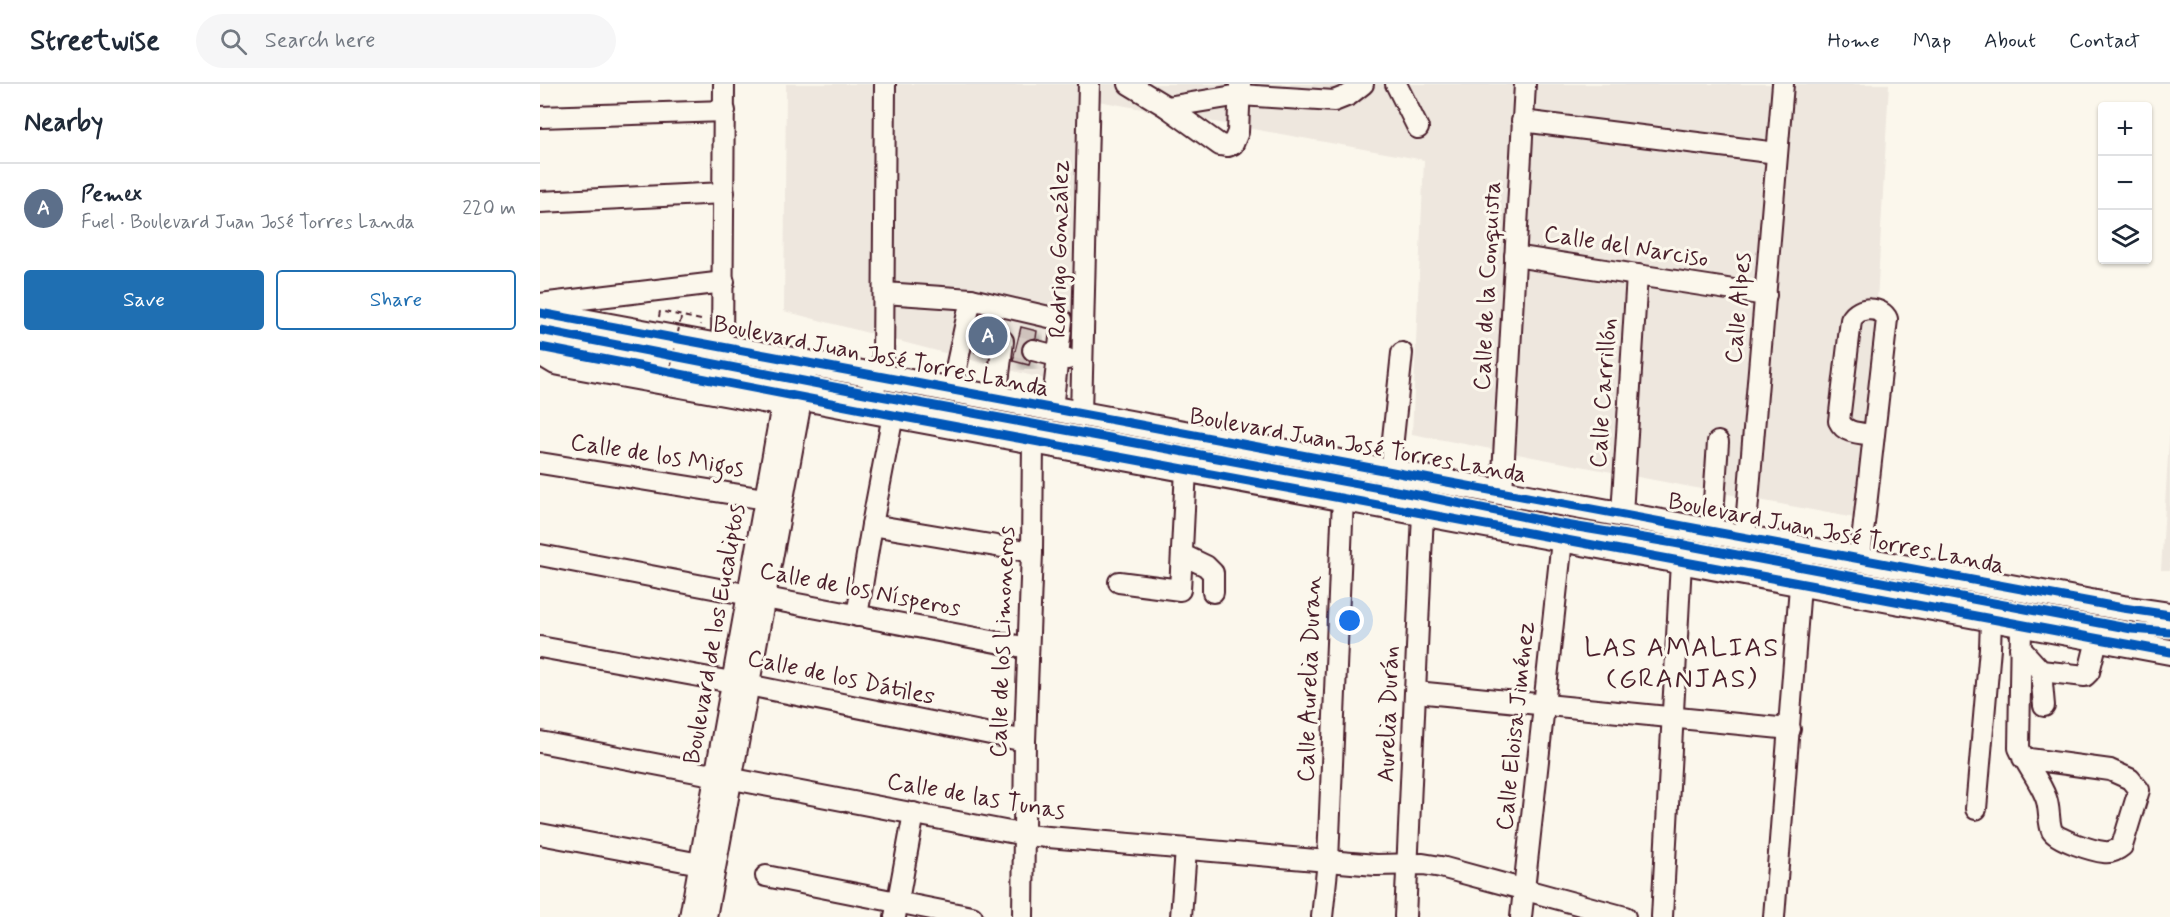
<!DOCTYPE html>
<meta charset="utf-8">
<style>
:root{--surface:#fff;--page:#f6f6f7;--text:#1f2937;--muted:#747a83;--line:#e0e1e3;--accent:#1f6fb2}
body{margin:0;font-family:Mynerve,sans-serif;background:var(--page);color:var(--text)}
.controls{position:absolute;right:18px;top:18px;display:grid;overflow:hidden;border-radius:6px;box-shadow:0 2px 4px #0004}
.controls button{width:54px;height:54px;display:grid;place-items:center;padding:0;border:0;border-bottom:2px solid var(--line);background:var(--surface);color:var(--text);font:30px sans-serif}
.you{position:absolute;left:810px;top:537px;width:21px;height:21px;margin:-15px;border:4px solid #fff;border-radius:50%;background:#1a73e8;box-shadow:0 0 0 9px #1a73e833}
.badge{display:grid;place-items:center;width:39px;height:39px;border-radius:50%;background:var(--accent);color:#fff;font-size:20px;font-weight:700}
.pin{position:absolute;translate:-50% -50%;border:3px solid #fff;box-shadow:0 2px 6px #0006}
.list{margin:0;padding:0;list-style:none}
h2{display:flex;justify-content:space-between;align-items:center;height:78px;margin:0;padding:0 24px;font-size:26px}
h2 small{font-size:20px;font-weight:400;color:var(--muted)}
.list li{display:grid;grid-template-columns:39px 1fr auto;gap:18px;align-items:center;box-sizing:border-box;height:90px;padding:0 24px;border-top:2px solid var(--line)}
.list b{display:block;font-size:22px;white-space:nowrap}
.list p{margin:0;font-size:20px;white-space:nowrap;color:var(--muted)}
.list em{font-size:20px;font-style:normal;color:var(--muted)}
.actions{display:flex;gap:12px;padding:18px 24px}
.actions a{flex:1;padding:14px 0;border:2px solid var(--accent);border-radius:6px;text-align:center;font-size:21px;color:var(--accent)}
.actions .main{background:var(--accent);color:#fff}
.icon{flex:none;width:33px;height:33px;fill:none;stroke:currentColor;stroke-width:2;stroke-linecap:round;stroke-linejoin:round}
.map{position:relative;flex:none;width:1630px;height:833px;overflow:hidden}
header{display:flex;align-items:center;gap:36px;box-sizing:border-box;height:84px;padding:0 30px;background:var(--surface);border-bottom:2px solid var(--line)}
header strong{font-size:28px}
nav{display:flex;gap:33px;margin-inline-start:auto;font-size:21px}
.search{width:420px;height:54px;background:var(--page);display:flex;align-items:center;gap:15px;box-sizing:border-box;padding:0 21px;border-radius:33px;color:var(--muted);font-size:22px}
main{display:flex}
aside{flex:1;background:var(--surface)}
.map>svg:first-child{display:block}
.built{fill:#eee7de}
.building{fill:#cfc2bc;stroke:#4a1f2b;stroke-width:1.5;filter:url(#shadow)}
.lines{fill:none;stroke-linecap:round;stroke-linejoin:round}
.minor-tunnel{stroke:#d8ccc5;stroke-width:20;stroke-dasharray:20 10;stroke-linecap:butt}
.minor-casing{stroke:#4a1f2b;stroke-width:24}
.major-casing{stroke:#4a1f2b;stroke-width:28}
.path{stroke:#4a1f2b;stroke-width:2;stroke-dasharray:6 4.5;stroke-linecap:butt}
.minor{stroke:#fbf7ec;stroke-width:20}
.major{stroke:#fbf7ec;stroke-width:24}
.path-bridge{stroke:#4a1f2b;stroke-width:2;stroke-dasharray:6 4.5;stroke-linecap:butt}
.cycleway-casing{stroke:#fbf7ec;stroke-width:13}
.cycleway{stroke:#0057b8;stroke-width:9}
.labels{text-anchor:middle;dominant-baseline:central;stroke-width:6;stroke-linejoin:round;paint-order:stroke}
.street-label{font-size:24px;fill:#4a1f2b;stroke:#fbf7ec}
.quarter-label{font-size:27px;letter-spacing:1.5px;fill:#4a1f2b;stroke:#fbf7ec}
</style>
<header>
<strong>Streetwise</strong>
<div class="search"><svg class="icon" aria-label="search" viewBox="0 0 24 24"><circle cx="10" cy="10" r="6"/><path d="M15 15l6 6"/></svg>Search here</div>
<nav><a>Home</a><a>Map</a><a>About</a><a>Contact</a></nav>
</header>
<main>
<aside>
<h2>Nearby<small></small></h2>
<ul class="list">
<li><span class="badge" style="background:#5c6f8a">A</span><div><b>Pemex</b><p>Fuel · Boulevard Juan José Torres Landa</p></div><em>220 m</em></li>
</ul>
<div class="actions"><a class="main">Save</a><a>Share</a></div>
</aside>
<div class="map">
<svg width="1630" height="833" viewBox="0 0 1630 833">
<defs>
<filter id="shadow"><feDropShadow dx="5.5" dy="5.5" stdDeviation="3" flood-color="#0004"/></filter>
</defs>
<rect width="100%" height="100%" fill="#fbf7ec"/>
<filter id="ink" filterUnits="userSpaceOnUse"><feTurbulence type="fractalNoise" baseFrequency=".0167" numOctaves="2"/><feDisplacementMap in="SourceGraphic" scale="12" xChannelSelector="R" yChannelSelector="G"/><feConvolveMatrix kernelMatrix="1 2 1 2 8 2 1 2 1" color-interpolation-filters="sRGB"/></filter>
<g filter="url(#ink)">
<g class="built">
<path d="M 246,0 L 1349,0 L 1325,436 L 872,350 L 884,76 L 558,17 L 554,308 L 244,227 Z"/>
<path d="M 1630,341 L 1630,486 L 1621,486 Z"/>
</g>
<g class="building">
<path d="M 443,232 L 460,237 L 458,246 L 451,255 L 449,272 L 435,268 Z"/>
<path d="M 481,243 L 497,247 L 496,254 L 485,257 L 481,264 L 482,270 L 490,278 L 489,281 L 473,277 Z"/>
</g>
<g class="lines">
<g class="minor-tunnel">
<path d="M 439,250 L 456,254"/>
<path d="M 477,262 L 493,266"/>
</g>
<g class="minor-casing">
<g id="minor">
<path d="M 589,0 L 627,23 L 680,61 L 688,62 L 693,60 L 698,48 L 700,0"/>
<path d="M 856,0 L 878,44"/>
<path d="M 627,23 L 700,11 L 794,17 L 809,11 L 823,0"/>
<path d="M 0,33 L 185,27"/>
<path d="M 982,37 L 1237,69"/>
<path d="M 0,118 L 184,109"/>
<path d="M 975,172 L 1226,211"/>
<path d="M 344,209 L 431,215"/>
<path d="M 0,220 L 184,198"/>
<path d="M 182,263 L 184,0"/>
<path d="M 493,266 L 528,275"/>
<path d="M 0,271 L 15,280 L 25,282 L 255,324"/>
<path d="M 411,307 L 431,215 L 522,236 L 512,325"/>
<path d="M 456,315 L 463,257"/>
<path d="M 317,323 L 335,303 L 343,280 L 345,0"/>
<path d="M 541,331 L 549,0"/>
<path d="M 0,379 L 225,415"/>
<path d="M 854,388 L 852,364 L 862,269"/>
<path d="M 962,408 L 985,0"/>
<path d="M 1082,430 L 1097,191"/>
<path d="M 332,441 L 492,468"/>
<path d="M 1172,447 L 1178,358"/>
<path d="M 1205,453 L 1243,0"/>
<path d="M 0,471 L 488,564"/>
<path d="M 643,471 L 666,482 L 673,489 L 673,508"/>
<path d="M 1320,475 L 1347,235 C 1342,223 1319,221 1311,236 L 1299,337 C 1305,350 1321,349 1334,351"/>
<path d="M 579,498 L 640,506 L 646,385"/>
<path d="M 317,532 L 332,441 L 353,331"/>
<path d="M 1481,542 L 1479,664 C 1487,682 1500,697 1506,714 C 1510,724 1508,738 1512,747 C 1517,756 1554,767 1564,768 C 1571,769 1576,767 1582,762 L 1599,706 L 1590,695 L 1570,686 L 1483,674"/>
<path d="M 0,563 L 208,601 L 485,657"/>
<path d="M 1480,564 L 1501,587 L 1545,592 L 1549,588 L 1557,556"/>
<path d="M 1501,587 L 1504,622"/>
<path d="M 876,608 L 1250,645"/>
<path d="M 0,658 L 485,751 L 788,777 L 836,781 L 883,780 L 901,783 L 1085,833"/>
<path d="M 1436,725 L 1450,564 L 1451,536"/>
<path d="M 0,750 L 171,782"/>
<path d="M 226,792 L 432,833"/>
<path d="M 150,833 L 250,276"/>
<path d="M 166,833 L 268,279"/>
<path d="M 355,833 L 374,729"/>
<path d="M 483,833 L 485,657 L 492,468 L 493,356"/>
<path d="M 641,833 L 646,765"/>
<path d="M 782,833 L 788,777 L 803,414"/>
<path d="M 865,833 L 883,429"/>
<path d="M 981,833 L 1022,456"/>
<path d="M 1122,833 L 1141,478"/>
<path d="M 1234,833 L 1263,464"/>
</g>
</g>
<g class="major-casing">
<g id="major">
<path d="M 0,229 L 1583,524 L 1630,531"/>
<path d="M 0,263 L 353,331 L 1630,568"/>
</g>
</g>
<path class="path" d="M 119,233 L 120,227 L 161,236 L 160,241"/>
<use href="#minor" class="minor"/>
<use href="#major" class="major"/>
<path class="path-bridge" d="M 129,291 L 141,234"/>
<g class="cycleway-casing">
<g id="cycleway">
<path d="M 0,229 L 1583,524 L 1630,531"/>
<path d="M 0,246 L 330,310 L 883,412 L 1014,439 L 1134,459 L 1592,545 L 1630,548"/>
<path d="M 0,263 L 353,331 L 1630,568"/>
</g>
</g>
<use href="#cycleway" class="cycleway"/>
</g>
</g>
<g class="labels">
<g class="street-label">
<text transform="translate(1086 163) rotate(9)">Calle del Narciso</text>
<text transform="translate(520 165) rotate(-89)">Rodrigo González</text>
<text transform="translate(948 202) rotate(-87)">Calle de la Conquista</text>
<text transform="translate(1199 224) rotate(-85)">Calle Alpes</text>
<text transform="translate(341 273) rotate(11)">Boulevard Juan José Torres Landa</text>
<text transform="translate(1064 309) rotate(-86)">Calle Carrillón</text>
<text transform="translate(818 362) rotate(10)">Boulevard Juan José Torres Landa</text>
<text transform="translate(117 372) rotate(9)">Calle de los Migos</text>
<text transform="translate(1296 450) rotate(11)">Boulevard Juan José Torres Landa</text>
<text transform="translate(320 506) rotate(11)">Calle de los Nísperos</text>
<text transform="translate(175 550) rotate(-80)">Boulevard de los Eucaliptos</text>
<text transform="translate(463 558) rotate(-88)">Calle de los Limoneros</text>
<text transform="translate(301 594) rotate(12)">Calle de los Dátiles</text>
<text transform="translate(770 595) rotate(-88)">Calle Aurelia Duran</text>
<text transform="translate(849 630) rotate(-88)">Aurelia Durán</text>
<text transform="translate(976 642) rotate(-84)">Calle Eloisa Jiménez</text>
<text transform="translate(436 713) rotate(10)">Calle de las Tunas</text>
</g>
<g class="quarter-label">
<text x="1142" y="564">LAS AMALIAS<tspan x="1142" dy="31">(GRANJAS)</tspan></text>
</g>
</g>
</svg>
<div class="controls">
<button>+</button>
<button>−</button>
<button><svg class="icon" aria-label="layers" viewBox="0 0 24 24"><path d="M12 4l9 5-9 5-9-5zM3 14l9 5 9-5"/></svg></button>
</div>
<div class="you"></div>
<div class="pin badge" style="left:448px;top:252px;background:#5c6f8a">A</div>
</div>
</main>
